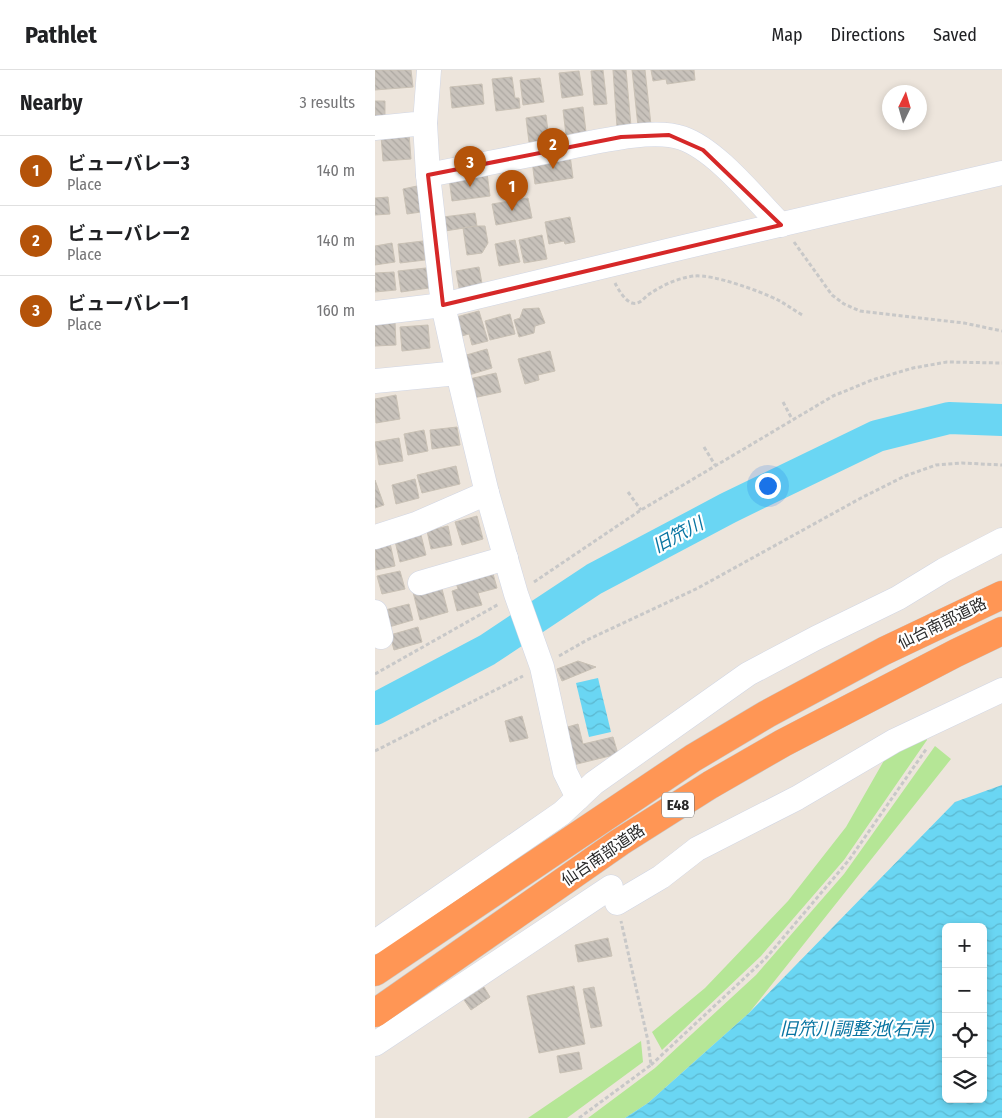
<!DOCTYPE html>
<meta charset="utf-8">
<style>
:root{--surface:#fff;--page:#f6f6f6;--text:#202124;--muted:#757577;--line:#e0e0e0;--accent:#b45309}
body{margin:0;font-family:"Fira Sans Condensed","Noto Sans JP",sans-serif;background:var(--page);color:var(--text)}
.controls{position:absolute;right:15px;bottom:15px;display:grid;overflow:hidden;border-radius:8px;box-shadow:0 2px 8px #0003}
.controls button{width:45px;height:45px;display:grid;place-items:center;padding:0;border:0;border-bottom:1px solid var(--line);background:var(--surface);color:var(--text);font:25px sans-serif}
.compass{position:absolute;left:507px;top:15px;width:45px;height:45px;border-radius:50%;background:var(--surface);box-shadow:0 2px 8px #0003;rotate:5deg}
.you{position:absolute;left:392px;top:415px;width:18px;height:18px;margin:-12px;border:4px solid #fff;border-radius:50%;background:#1a73e8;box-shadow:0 0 0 8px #1a73e833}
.badge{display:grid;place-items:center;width:32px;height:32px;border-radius:50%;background:var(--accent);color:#fff;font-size:16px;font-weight:700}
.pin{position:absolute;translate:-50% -41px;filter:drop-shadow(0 1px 2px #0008)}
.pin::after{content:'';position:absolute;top:26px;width:18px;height:15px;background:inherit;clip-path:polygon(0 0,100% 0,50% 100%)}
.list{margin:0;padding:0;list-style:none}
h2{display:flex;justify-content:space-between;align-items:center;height:65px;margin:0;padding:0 20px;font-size:21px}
h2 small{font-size:16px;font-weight:400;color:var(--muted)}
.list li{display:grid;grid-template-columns:32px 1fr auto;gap:15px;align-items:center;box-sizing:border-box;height:70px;padding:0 20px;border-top:1px solid var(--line)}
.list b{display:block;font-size:19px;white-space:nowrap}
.list p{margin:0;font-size:16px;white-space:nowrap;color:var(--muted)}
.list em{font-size:16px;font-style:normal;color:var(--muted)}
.icon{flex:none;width:28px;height:28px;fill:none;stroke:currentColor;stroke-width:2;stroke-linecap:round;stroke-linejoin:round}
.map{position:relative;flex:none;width:627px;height:1048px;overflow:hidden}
header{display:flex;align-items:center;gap:30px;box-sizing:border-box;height:70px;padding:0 25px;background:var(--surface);border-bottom:1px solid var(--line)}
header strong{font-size:24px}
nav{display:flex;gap:28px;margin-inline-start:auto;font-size:18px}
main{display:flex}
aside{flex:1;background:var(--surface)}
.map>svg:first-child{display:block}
.grass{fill:#b5e696}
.water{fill:url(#water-waves);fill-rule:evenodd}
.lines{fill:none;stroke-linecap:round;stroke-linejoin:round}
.river{stroke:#6ad6f3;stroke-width:32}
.building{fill:url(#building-back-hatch);stroke:#c9c1b5}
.minor-casing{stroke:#d1d6e4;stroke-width:25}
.highway-casing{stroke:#c8c8c8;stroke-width:29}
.path{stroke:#c8c8c8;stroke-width:3;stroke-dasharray:4 2.5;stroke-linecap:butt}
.minor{stroke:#fff;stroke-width:24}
.highway{stroke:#ff9655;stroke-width:28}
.marked{fill:none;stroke:#d62828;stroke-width:4;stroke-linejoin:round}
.labels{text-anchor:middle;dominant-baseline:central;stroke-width:4.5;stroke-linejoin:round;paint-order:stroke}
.shield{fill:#fff;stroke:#6a6a6a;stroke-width:1}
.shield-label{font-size:15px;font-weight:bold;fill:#2a2a2a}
.street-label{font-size:16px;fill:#2a2a2a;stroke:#fff}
.water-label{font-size:18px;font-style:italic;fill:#0874a1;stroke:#fff}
</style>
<header>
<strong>Pathlet</strong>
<nav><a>Map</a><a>Directions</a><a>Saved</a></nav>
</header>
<main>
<aside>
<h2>Nearby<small>3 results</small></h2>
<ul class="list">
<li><span class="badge">1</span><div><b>ビューバレー3</b><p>Place</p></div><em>140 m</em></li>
<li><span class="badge">2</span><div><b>ビューバレー2</b><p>Place</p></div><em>140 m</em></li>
<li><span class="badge">3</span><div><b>ビューバレー1</b><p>Place</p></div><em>160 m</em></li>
</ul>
</aside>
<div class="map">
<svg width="627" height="1048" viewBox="0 0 627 1048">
<defs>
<pattern id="water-waves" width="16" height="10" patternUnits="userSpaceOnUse" patternTransform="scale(1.25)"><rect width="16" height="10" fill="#6ad6f3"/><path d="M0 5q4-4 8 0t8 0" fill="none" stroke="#5cb8d0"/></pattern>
<pattern id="building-back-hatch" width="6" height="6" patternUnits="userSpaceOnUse" patternTransform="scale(1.25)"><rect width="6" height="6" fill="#c8c2bb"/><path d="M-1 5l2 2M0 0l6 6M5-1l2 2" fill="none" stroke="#aca7a1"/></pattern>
</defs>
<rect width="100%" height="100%" fill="#ede5dc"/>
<g class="grass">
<path d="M 551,666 L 552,670 L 469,790 L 386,886 L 287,980 L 277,962 L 330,918 L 413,831 L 471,757 L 511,687 Z"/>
<path d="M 560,676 L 576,689 L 374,943 L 273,1033 L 250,1048 L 213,1048 L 280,998 L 381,905 L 469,804 Z"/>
<path d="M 266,971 L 268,992 L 192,1048 L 153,1048 Z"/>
</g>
<g class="water">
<path d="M 223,608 L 236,662 L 214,667 L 201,613 Z"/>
<path d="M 627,715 L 627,1048 L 250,1048 L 273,1033 L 374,943 L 580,732 ZM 571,857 L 608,857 L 608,1029 L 571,1029 Z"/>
</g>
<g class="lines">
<path class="river" d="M 0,639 L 112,580 L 219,509 L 353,438 L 502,366 L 574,348 L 627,350"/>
</g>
<g class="building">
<path d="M 0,0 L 36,0 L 38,17 L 0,20 Z"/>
<path d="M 228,0 L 232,34 L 219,35 L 216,1 Z"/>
<path d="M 238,0 L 251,0 L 256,56 L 242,57 Z"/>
<path d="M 257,0 L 270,0 L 276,55 L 263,56 Z"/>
<path d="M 276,0 L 319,0 L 320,10 L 292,14 L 291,9 L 278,11 Z"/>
<path d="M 204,1 L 208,25 L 187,28 L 184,3 Z"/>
<path d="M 137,7 L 140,28 L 144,28 L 145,38 L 121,41 L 117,9 Z"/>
<path d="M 165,8 L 169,32 L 148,35 L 145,10 Z"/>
<path d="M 107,14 L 109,34 L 77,38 L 75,17 Z"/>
<path d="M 0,31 L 10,31 L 10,46 L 0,47 Z"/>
<path d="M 208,37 L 211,62 L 191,65 L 188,40 Z"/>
<path d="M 171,45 L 174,70 L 154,72 L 151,48 Z"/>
<path d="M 34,64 L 36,89 L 8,91 L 6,66 Z"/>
<path d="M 195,85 L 198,108 L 160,114 L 157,91 Z"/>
<path d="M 112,103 L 115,126 L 77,131 L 74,108 Z"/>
<path d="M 42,116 L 46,142 L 32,144 L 28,119 Z"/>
<path d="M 13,127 L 15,144 L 0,145 L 0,128 Z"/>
<path d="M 153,128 L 157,148 L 121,155 L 117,134 Z"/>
<path d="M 100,143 L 102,156 L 70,161 L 68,147 Z"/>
<path d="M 195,147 L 200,172 L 190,174 L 189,171 L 174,174 L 170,152 Z"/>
<path d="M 102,156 L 110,156 L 113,173 L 107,183 L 92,185 L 88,158 Z"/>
<path d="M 167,165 L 172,189 L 149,193 L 144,170 Z"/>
<path d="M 140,170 L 145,192 L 124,196 L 120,174 Z"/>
<path d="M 48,171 L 50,190 L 25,193 L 23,174 Z"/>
<path d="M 17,173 L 20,192 L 0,195 L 0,176 Z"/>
<path d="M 104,197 L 108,219 L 85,223 L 81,201 Z"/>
<path d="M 51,198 L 54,218 L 26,222 L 23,201 Z"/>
<path d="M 19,202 L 21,220 L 0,222 L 0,203 Z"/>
<path d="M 164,238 L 170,253 L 160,256 L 159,263 L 144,267 L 139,250 L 145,248 L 148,239 Z"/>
<path d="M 104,241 L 113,271 L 97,275 L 94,264 L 79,268 L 74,249 Z"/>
<path d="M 135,244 L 140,264 L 115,270 L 110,251 Z"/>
<path d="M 20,252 L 21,275 L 0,276 L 0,254 Z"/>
<path d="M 53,255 L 55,278 L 27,281 L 25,257 Z"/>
<path d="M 112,279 L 117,298 L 94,305 L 88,286 Z"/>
<path d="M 175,281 L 180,301 L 163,305 L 164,310 L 150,314 L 143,289 Z"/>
<path d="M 121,303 L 126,322 L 98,328 L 94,309 Z"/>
<path d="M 21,325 L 25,349 L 1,353 L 0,329 Z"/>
<path d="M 82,357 L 85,375 L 57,379 L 55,360 Z"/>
<path d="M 49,360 L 53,381 L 33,385 L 29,364 Z"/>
<path d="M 24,368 L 28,391 L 4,395 L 0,372 Z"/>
<path d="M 81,396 L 85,414 L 47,423 L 42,405 Z"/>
<path d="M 40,409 L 44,428 L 21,434 L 17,415 Z"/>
<path d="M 0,410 L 9,435 L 0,438 Z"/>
<path d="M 102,446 L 108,469 L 87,475 L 80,452 Z"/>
<path d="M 73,456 L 77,475 L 56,479 L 52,461 Z"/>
<path d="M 46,465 L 51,485 L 25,492 L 20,471 Z"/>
<path d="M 15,473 L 20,496 L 1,500 L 0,476 Z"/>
<path d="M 117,500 L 122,518 L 103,523 L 107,535 L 82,541 L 77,521 L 83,519 L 81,513 Z"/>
<path d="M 25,501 L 30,519 L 7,524 L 2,506 Z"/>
<path d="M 67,519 L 73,542 L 45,550 L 38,522 Z"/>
<path d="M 34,534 L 38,550 L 14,557 L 10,540 Z"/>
<path d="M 43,557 L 47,572 L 19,580 L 15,565 Z"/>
<path d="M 203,591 L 221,597 L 187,611 L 182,599 Z"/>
<path d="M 147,646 L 153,668 L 135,672 L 130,651 Z"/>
<path d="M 203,654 L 208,674 L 238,667 L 243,684 L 198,695 L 189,658 Z"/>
<path d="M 233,868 L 237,886 L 203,892 L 200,875 Z"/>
<path d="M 199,916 L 210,974 L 164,983 L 152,926 Z"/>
<path d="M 109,917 L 115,927 L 96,940 L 89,930 Z"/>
<path d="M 219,917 L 227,956 L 216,958 L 208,919 Z"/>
<path d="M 204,982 L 207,999 L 185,1003 L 182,986 Z"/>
</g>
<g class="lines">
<g class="minor-casing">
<g id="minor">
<path d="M 50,53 L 53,105 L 68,235 L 83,303 L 112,423 L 141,524 L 167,597 L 190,702 L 203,728"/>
<path d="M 0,58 L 50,53 L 54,0"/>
<path d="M 53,105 C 95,97 138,88 180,80 C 213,74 276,57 307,68 C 342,80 380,129 406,155"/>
<path d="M 0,243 L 68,235 L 309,177 L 627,103"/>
<path d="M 0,311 L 83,303"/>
<path d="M 0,467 L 41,454 L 112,423"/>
<path d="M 45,513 L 131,488"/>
<path d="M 0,542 L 6,567"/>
<path d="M 242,833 L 286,807 L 322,779 L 422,728 L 519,671 L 627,620"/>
<path d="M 0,872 L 187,743 L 219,713 L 373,604 L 441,568 L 523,528 L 569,500 L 627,470"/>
<path d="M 0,974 L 236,817"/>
</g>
</g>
<g class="highway-casing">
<g id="highway">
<path d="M 0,902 L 318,688 L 392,644 L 509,581 L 627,525"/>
<path d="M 0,943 L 245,772 L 335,715 L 408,673 L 581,583 L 627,561"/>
</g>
</g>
<g class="path">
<path d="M 419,172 L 457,225 L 469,234 L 485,241 L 589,253 L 627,261"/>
<path d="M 240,213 C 243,219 250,231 257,233 C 264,235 268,229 273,225 C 286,216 302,208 319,206 C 338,204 385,221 403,230 C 412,235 420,241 429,246"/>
<path d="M 408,332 L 417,349"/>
<path d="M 329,377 L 340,395"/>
<path d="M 253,422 L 266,440"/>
<path d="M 159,512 L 266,440 L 458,326 L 497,310 L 538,298 L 572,292 L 627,293"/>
<path d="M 184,586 L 212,570 L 323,518 L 486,428 L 530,406 L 561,395 L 587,393 L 627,395"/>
<path d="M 0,604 L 124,534"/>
<path d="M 0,681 L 148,606"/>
<path d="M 276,995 L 391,888 L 474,790 L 552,678"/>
<path d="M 204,1048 L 276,995 L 273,971 L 246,851"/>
</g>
<use href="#minor" class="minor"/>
<use href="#highway" class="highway"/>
</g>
<path class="marked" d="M 294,65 L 328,80 L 406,155 L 68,235 L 53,105 L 246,67 Z"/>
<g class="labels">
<rect class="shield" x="287" y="722.5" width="32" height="25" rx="4"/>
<g class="shield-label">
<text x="303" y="735">E48</text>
</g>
<g class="street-label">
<text transform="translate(567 553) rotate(-26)">仙台南部道路</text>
<text transform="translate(228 785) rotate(-34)">仙台南部道路</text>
</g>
<g class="water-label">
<text transform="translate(303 465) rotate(-28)">旧笊川</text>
<text x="482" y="959">旧笊川調整池(右岸)</text>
</g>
</g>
</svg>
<div class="controls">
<button>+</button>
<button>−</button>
<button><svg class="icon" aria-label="locate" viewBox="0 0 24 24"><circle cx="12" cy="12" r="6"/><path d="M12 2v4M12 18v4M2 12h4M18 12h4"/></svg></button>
<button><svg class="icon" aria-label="layers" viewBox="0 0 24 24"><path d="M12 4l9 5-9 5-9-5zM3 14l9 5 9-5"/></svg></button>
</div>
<svg class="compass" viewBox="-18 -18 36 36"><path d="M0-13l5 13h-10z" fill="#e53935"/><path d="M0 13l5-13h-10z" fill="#757577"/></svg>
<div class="you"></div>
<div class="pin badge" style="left:137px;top:141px">1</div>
<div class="pin badge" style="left:178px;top:99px">2</div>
<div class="pin badge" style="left:95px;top:117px">3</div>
</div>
</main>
